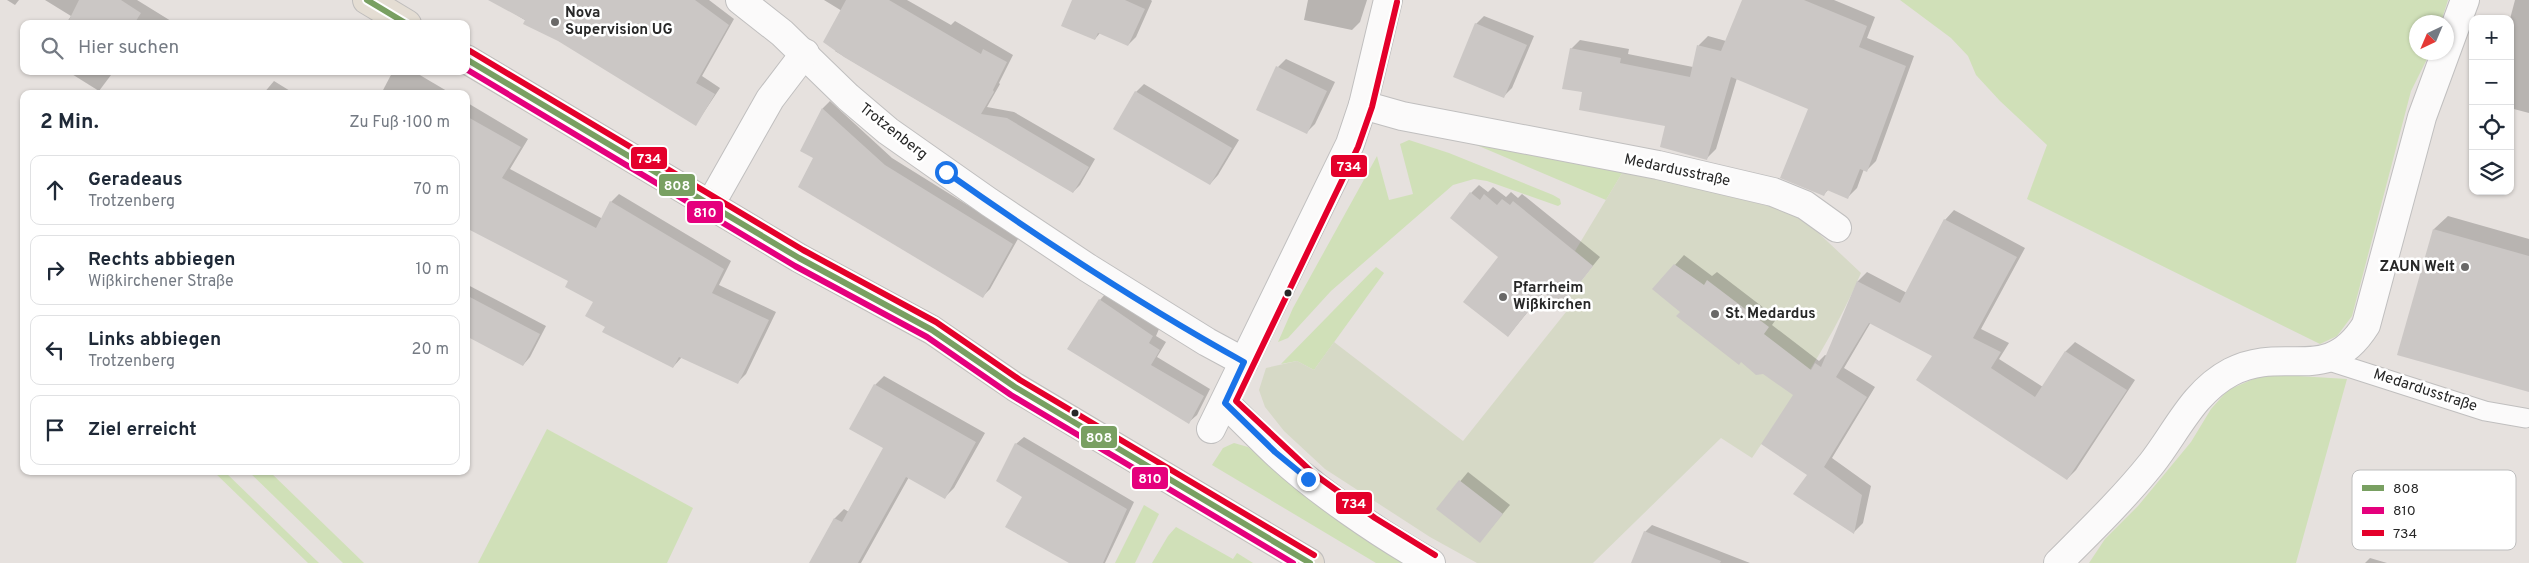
<!DOCTYPE html>
<html lang="de">
<meta charset="utf-8">
<style>
:root{--surface:#fff;--page:#f2f2f3;--text:#1f2937;--muted:#747a83;--line:#e0e1e3}
body{margin:0;font-family:Overpass,sans-serif;background:var(--page);color:var(--text)}
.controls{position:absolute;right:15px;top:15px;display:grid;overflow:hidden;border-radius:10px;box-shadow:0 1px 4px #0004}
.controls button{width:45px;height:45px;display:grid;place-items:center;padding:0;border:0;border-bottom:1px solid var(--line);background:var(--surface);color:var(--text);font:25px sans-serif}
.compass{position:absolute;left:2409px;top:15px;width:45px;height:45px;border-radius:50%;background:var(--surface);box-shadow:0 1px 4px #0004;rotate:224deg}
.stop{position:absolute;width:15px;height:15px;margin:-11px;border:4px solid #1a73e8;border-radius:50%;background:#fff}
.stop.end{background:#1a73e8;border-color:#fff;box-shadow:0 1px 5px #0008}
.list{margin:0;padding:0;list-style:none}
h2{display:flex;justify-content:space-between;align-items:center;height:65px;margin:0;padding:0 20px;font-size:21px}
h2 small{font-size:16px;font-weight:400;color:var(--muted)}
.list li{display:grid;grid-template-columns:32px 1fr auto;gap:15px;align-items:center;box-sizing:border-box;height:70px;margin:0 10px 10px;padding:0 10px;border:1px solid var(--line);border-radius:10px}
.list b{display:block;font-size:19px;white-space:nowrap}
.list p{margin:0;font-size:16px;white-space:nowrap;color:var(--muted)}
.list em{font-size:16px;font-style:normal;color:var(--muted)}
.icon{flex:none;width:28px;height:28px;fill:none;stroke:currentColor;stroke-width:2;stroke-linecap:round;stroke-linejoin:round}
.map{position:relative;flex:none;width:2529px;height:563px;overflow:hidden}
.search{position:absolute;background:var(--surface);box-shadow:0 1px 4px #0004;left:20px;top:20px;width:450px;height:55px;display:flex;align-items:center;gap:12px;box-sizing:border-box;padding:0 18px;border-radius:10px;color:var(--muted);font-size:19px}
.panel{position:absolute;background:var(--surface);box-shadow:0 1px 4px #0004;left:20px;top:90px;width:450px;height:385px;border-radius:10px}
.map>svg:first-child{display:block}
.green{fill:#d0e0b8}
.cemetery{fill:#d6d9c6}
.shadow{fill:#0003}
.building{fill:#cbc7c5}
.lines{fill:none;stroke-linecap:round;stroke-linejoin:round}
.service-casing{stroke:#c0bfbf;stroke-width:21}
.minor-casing{stroke:#c0bfbf;stroke-width:30}
.primary-casing{stroke:#bfbdbc;stroke-width:30}
.service{stroke:#fbfafa;stroke-width:19}
.minor{stroke:#fbfafa;stroke-width:28}
.primary{stroke:#e4ddd3;stroke-width:28}
.bus-1-casing{stroke:#fff;stroke-width:10}
.bus-2-casing{stroke:#fff;stroke-width:10}
.bus-3-casing{stroke:#fff;stroke-width:10}
.bus-1{stroke:#79a062;stroke-width:6}
.bus-2{stroke:#e5007d;stroke-width:6}
.bus-3{stroke:#e4002b;stroke-width:6}
.route{stroke:#1a73e8;stroke-width:6}
.poi-dot{fill:#6a6968;stroke:#fff;stroke-width:2}
.bus-dot{fill:#282828;stroke:#fff;stroke-width:2}
.labels{text-anchor:middle;dominant-baseline:central;stroke-width:5;stroke-linejoin:round;paint-order:stroke}
.poi-label{font-size:15px;font-weight:bold;fill:#282828;stroke:#fff;text-anchor:start}
.street-label{font-size:15px;fill:#282828;stroke:#fff}
.key{fill:#fff;stroke:#bebebe;stroke-width:1}
.key-label{font-size:14px;fill:#282828}
.line-badge{stroke:#fff;stroke-width:2}
.badge-label{font-size:14px;text-anchor:middle;font-weight:bold;fill:#fff}
</style>
<div class="map">
<svg width="2529" height="563" viewBox="0 0 2529 563">
<rect width="100%" height="100%" fill="#e6e1de"/>
<g class="green">
<path d="M 1900,0 L 2448,0 L 2441,22 L 2416,22 L 2416,52 L 2430,53 L 2411,91 L 2352,316 L 2337,336 L 2320,344 L 2027,199 L 2047,145 L 2000,101 L 1976,75 L 1968,56 L 1951,38 Z"/>
<path d="M 1409,140 L 1449,153 L 1553,195 L 1560,199 L 1561,204 L 1558,206 L 1487,181 L 1474,179 L 1453,185 L 1331,291 L 1288,338 L 1278,342 L 1293,308 L 1377,156 L 1389,200 L 1413,194 L 1400,144 Z"/>
<path d="M 1467,141 L 1624,170 L 1606,200 Z"/>
<path d="M 1376,267 L 1384,273 L 1314,370 L 1297,361 L 1281,364 Z"/>
<path d="M 2265,374 L 2347,379 L 2296,563 L 2089,563 L 2105,539 L 2138,506 L 2191,442 L 2211,409 L 2228,390 Z"/>
<path d="M 547,429 L 693,508 L 667,563 L 478,563 Z"/>
<path d="M 1234,443 L 1248,447 L 1325,510 L 1407,563 L 1376,563 L 1212,465 L 1223,448 Z"/>
<path d="M 213,471 L 224,471 L 319,563 L 308,563 Z"/>
<path d="M 248,471 L 269,471 L 364,563 L 343,563 Z"/>
<path d="M 1144,505 L 1159,514 L 1135,563 L 1115,563 Z"/>
<path d="M 1176,527 L 1233,559 L 1237,553 L 1253,563 L 1152,563 L 1168,536 Z"/>
</g>
<path class="cemetery" d="M 1624,170 L 1792,212 L 1811,226 L 1861,273 C 1832,341 1793,397 1752,458 L 1721,438 L 1593,563 L 1477,563 L 1430,537 L 1325,469 L 1284,431 L 1265,407 L 1259,390 L 1266,368 L 1297,361 L 1314,370 L 1334,342 L 1463,441 L 1566,312 L 1561,307 L 1593,266 L 1575,251 Z"/>
<g class="shadow">
<path d="M 7,0 L 19,0 L 15,5 Z"/>
<path d="M 45,0 L 137,0 L 171,21 L 169,24 L 69,24 L 67,22 L 71,16 Z"/>
<path d="M 492,0 L 709,0 L 734,19 L 702,76 L 720,88 L 696,124 Z"/>
<path d="M 824,0 L 907,0 L 951,25 L 955,21 L 1013,55 L 999,83 L 1000,84 L 987,107 L 1014,112 L 1095,159 L 1080,185 L 1073,192 L 835,51 L 838,47 L 842,11 Z"/>
<path d="M 1073,0 L 1151,0 L 1152,1 L 1136,37 L 1128,45 L 1100,33 L 1095,39 Z"/>
<path d="M 1308,0 L 1367,0 L 1360,22 L 1352,30 L 1304,20 Z"/>
<path d="M 1743,0 L 1834,0 L 1875,17 L 1867,38 L 1914,56 L 1876,161 L 1867,170 L 1864,169 L 1857,188 L 1848,197 L 1829,189 L 1824,194 L 1809,108 L 1737,78 L 1716,149 L 1707,158 L 1667,125 L 1584,91 L 1571,49 L 1580,40 L 1629,49 L 1628,54 L 1693,67 L 1699,45 L 1708,36 L 1726,41 Z"/>
<path d="M 2515,0 L 2529,0 L 2529,113 L 2510,108 L 2510,19 Z"/>
<path d="M 1484,16 L 1534,36 L 1512,88 L 1504,96 L 1476,24 Z"/>
<path d="M 1286,59 L 1335,82 L 1315,124 L 1307,132 L 1278,67 Z"/>
<path d="M 67,71 L 114,71 L 99,91 Z"/>
<path d="M 393,71 L 413,71 L 452,94 L 381,94 Z"/>
<path d="M 274,81 L 295,94 L 263,94 Z"/>
<path d="M 1144,84 L 1239,140 L 1218,175 L 1210,184 L 1136,92 Z"/>
<path d="M 830,101 L 892,158 L 1019,237 L 990,289 L 983,296 L 815,157 L 801,151 L 823,108 Z"/>
<path d="M 466,102 L 528,139 L 510,169 L 603,219 L 611,202 L 619,194 L 731,261 L 719,285 L 776,312 L 746,374 L 738,382 L 682,357 L 673,367 L 607,326 L 595,301 L 570,280 L 466,226 Z"/>
<path d="M 1479,185 L 1488,192 L 1493,187 L 1506,197 L 1511,192 L 1518,198 L 1522,194 L 1600,257 L 1561,305 L 1544,292 L 1508,336 L 1500,257 L 1471,193 Z"/>
<path d="M 1954,210 L 2025,248 L 1981,329 L 2009,343 L 1999,359 L 2043,387 L 2066,351 L 2075,342 L 2135,380 L 2076,470 L 2067,479 L 1934,356 L 1871,322 L 1844,368 L 1875,387 L 1832,458 L 1871,486 L 1863,523 L 1854,532 L 1809,475 L 1795,395 L 1682,312 L 1675,265 L 1684,255 L 1712,276 L 1717,272 L 1777,318 L 1772,325 L 1819,361 L 1825,355 L 1827,356 L 1858,281 L 1867,272 L 1907,293 L 1945,220 Z"/>
<path d="M 2448,216 L 2529,239 L 2529,390 L 2399,354 L 2434,229 Z"/>
<path d="M 466,284 L 546,326 L 530,357 L 523,365 L 466,335 Z"/>
<path d="M 1107,292 L 1159,329 L 1156,336 L 1166,342 L 1157,357 L 1210,389 L 1197,415 L 1189,422 L 1100,300 Z"/>
<path d="M 884,376 L 985,433 L 954,488 L 945,497 L 909,477 L 861,563 L 810,563 L 835,518 L 844,509 L 849,512 L 885,448 L 875,385 Z"/>
<path d="M 1024,437 L 1134,502 L 1105,563 L 1071,563 L 1024,496 L 1016,444 Z"/>
<path d="M 1468,472 L 1510,505 L 1480,541 L 1438,508 Z"/>
<path d="M 1652,525 L 1750,563 L 1632,563 L 1645,532 Z"/>
<path d="M 2370,558 L 2387,563 L 2365,563 Z"/>
</g>
<g class="building">
<path d="M 79,0 L 121,0 L 141,13 L 134,24 L 67,24 Z"/>
<path d="M 488,0 L 695,0 L 729,25 L 696,83 L 715,94 L 696,126 L 558,41 L 523,24 L 525,20 Z"/>
<path d="M 846,0 L 889,0 L 981,54 L 983,49 L 1007,62 L 993,90 L 994,92 L 981,114 L 1007,118 L 1089,167 L 1073,193 L 844,57 L 823,42 Z"/>
<path d="M 1072,0 L 1125,0 L 1145,9 L 1128,46 L 1098,33 L 1095,40 L 1061,26 Z"/>
<path d="M 1742,0 L 1804,0 L 1867,26 L 1859,47 L 1906,66 L 1867,172 L 1860,169 L 1848,199 L 1827,190 L 1824,196 L 1780,178 L 1808,109 L 1731,77 L 1707,160 L 1660,147 L 1665,126 L 1579,110 L 1582,92 L 1562,89 L 1570,48 L 1621,58 L 1620,63 L 1690,77 L 1697,45 L 1721,51 Z"/>
<path d="M 1475,23 L 1527,45 L 1504,98 L 1453,77 Z"/>
<path d="M 1276,66 L 1327,91 L 1307,134 L 1256,110 Z"/>
<path d="M 1135,91 L 1232,148 L 1210,185 L 1113,129 Z"/>
<path d="M 822,108 L 885,165 L 1013,244 L 983,298 L 798,187 L 813,158 L 800,151 Z"/>
<path d="M 466,116 L 521,147 L 502,178 L 596,228 L 610,201 L 724,269 L 712,293 L 769,320 L 738,384 L 679,357 L 673,368 L 602,332 L 605,327 L 585,316 L 593,302 L 565,287 L 568,281 L 466,228 Z"/>
<path d="M 1470,192 L 1480,200 L 1484,194 L 1497,205 L 1502,199 L 1510,205 L 1513,201 L 1593,266 L 1561,307 L 1543,292 L 1508,337 L 1463,302 L 1498,257 L 1450,218 Z"/>
<path d="M 1944,219 L 2017,257 L 1973,338 L 2001,352 L 1991,368 L 2035,397 L 2065,351 L 2127,390 L 2067,480 L 1916,380 L 1932,356 L 1869,323 L 1836,377 L 1867,397 L 1824,467 L 1862,495 L 1854,534 L 1793,494 L 1807,475 L 1761,444 L 1793,395 L 1763,374 L 1756,375 L 1741,362 L 1739,365 L 1676,316 L 1680,312 L 1652,289 L 1674,264 L 1704,285 L 1707,280 L 1769,327 L 1764,334 L 1811,370 L 1815,363 L 1821,367 L 1857,281 L 1900,303 Z"/>
<path d="M 2433,229 L 2529,256 L 2529,392 L 2397,355 Z"/>
<path d="M 466,295 L 540,334 L 523,366 L 466,336 Z"/>
<path d="M 1099,299 L 1153,336 L 1149,343 L 1160,350 L 1151,365 L 1204,396 L 1189,424 L 1067,349 Z"/>
<path d="M 874,384 L 976,442 L 945,499 L 906,477 L 858,563 L 809,563 L 834,518 L 842,522 L 883,448 L 849,429 Z"/>
<path d="M 1015,443 L 1127,509 L 1103,563 L 1069,563 L 1005,527 L 1022,497 L 996,481 Z"/>
<path d="M 1459,480 L 1503,514 L 1480,543 L 1436,509 Z"/>
<path d="M 1644,531 L 1721,561 L 1720,563 L 1631,563 Z"/>
</g>
<g class="lines">
<g class="service-casing">
<path id="service" d="M 2326,360 L 2485,411 L 2525,418"/>
</g>
<g class="minor-casing">
<g id="minor">
<path d="M 740,0 L 782,33 L 848,97 L 888,131 L 989,202 L 1088,268 L 1207,342 L 1244,362"/>
<path d="M 1363,105 L 1402,116 L 1658,165 L 1773,192 L 1805,205 L 1837,228"/>
<path d="M 710,205 L 770,99 L 805,53"/>
<path d="M 1225,403 C 1242,419 1258,436 1274,451 C 1315,490 1381,535 1431,563"/>
<path d="M 1211,429 L 1350,144 L 1363,105 L 1388,0"/>
<path d="M 2058,563 C 2090,531 2124,498 2152,463 C 2177,431 2193,392 2231,372 C 2285,344 2327,387 2366,325 L 2422,117 L 2465,0"/>
</g>
</g>
<g class="primary-casing">
<g id="primary">
<path d="M 367,0 L 407,24"/>
<path d="M 466,59 L 799,258 L 932,330 L 1015,387 L 1310,563"/>
</g>
</g>
<use href="#service" class="service"/>
<use href="#minor" class="minor"/>
<use href="#primary" class="primary"/>
<g class="bus-1-casing">
<g id="bus-1">
<path d="M 367,0 L 407,24"/>
<path d="M 466,59 L 799,258 L 932,330 L 1015,387 L 1310,563"/>
</g>
</g>
<g class="bus-2-casing">
<path id="bus-2" d="M 466,69 L 795,266 L 927,337 L 1011,395 L 1293,563"/>
</g>
<g class="bus-3-casing">
<g id="bus-3">
<path d="M 1397,2 L 1372,107 L 1358,147 L 1236,401 L 1314,474 L 1375,518 L 1435,555"/>
<path d="M 470,51 L 803,250 L 936,322 L 1020,380 L 1314,555"/>
</g>
</g>
<use href="#bus-1" class="bus-1"/>
<use href="#bus-2" class="bus-2"/>
<use href="#bus-3" class="bus-3"/>
</g>
<g class="lines">
<path class="route" d="M 946,172 C 1042,240 1141,305 1244,362 L 1225,403 L 1275,452 L 1308,479"/>
</g>
<g class="poi-dot">
<circle cx="555" cy="22" r="5"/>
<circle cx="2465" cy="267" r="5"/>
<circle cx="1503" cy="297" r="5"/>
<circle cx="1715" cy="314" r="5"/>
</g>
<g class="bus-dot">
<circle cx="1288" cy="293" r="4.5"/>
<circle cx="1075" cy="413" r="4.5"/>
</g>
<g class="labels">
<g class="poi-label">
<text x="565" y="13">Nova<tspan x="565" dy="17">Supervision UG</tspan></text>
<text x="2455" y="267" text-anchor="end">ZAUN Welt</text>
<text x="1513" y="288">Pfarrheim<tspan x="1513" dy="17">Wißkirchen</tspan></text>
<text x="1725" y="314">St. Medardus</text>
</g>
<g class="street-label">
<text transform="translate(893 132) rotate(38)">Trotzenberg</text>
<text transform="translate(1677 171) rotate(12)">Medardusstraße</text>
<text transform="translate(2425 391) rotate(18)">Medardusstraße</text>
</g>
</g>
<rect x="2352" y="470" width="164" height="80" rx="8" class="key"/>
<rect x="2362" y="485" width="22" height="6" fill="#79a062"/>
<rect x="2362" y="507" width="22" height="7" fill="#e5007d"/>
<rect x="2362" y="530" width="22" height="6" fill="#e4002b"/>
<g class="key-label">
<text x="2393" y="493">808</text>
<text x="2393" y="515">810</text>
<text x="2393" y="538">734</text>
</g>
<g class="line-badge">
<rect x="630" y="146" width="38" height="24" rx="5" fill="#e4002b"/>
<rect x="1330" y="154" width="38" height="24" rx="5" fill="#e4002b"/>
<rect x="658" y="173" width="38" height="24" rx="5" fill="#79a062"/>
<rect x="686" y="200" width="38" height="24" rx="5" fill="#e5007d"/>
<rect x="1080" y="425" width="38" height="24" rx="5" fill="#79a062"/>
<rect x="1131" y="466" width="38" height="24" rx="5" fill="#e5007d"/>
<rect x="1335" y="491" width="38" height="24" rx="5" fill="#e4002b"/>
</g>
<g class="badge-label">
<text x="649" y="163">734</text>
<text x="1349" y="171">734</text>
<text x="677" y="190">808</text>
<text x="705" y="217">810</text>
<text x="1099" y="442">808</text>
<text x="1150" y="483">810</text>
<text x="1354" y="508">734</text>
</g>
</svg>
<div class="controls">
<button>+</button>
<button>−</button>
<button><svg class="icon" aria-label="locate" viewBox="0 0 24 24"><circle cx="12" cy="12" r="6"/><path d="M12 2v4M12 18v4M2 12h4M18 12h4"/></svg></button>
<button><svg class="icon" aria-label="layers" viewBox="0 0 24 24"><path d="M12 4l9 5-9 5-9-5zM3 14l9 5 9-5"/></svg></button>
</div>
<svg class="compass" viewBox="-18 -18 36 36"><path d="M0-13l5 13h-10z" fill="#e53935"/><path d="M0 13l5-13h-10z" fill="#747a83"/></svg>
<div class="stop" style="left:946px;top:172px"></div>
<div class="stop end" style="left:1308px;top:479px"></div>
<div class="search"><svg class="icon" aria-label="search" viewBox="0 0 24 24"><circle cx="10" cy="10" r="6"/><path d="M15 15l6 6"/></svg>Hier suchen</div>
<section class="panel">
<h2>2 Min.<small>Zu Fuß · 100 m</small></h2>
<ul class="list">
<li><svg class="icon" aria-label="ahead" viewBox="0 0 24 24"><path d="M12 20V5M6 11l6-6 6 6"/></svg><div><b>Geradeaus</b><p>Trotzenberg</p></div><em>70 m</em></li>
<li><svg class="icon" aria-label="right" viewBox="0 0 24 24"><path d="M7 20v-9h11M14 6l5 5-5 5"/></svg><div><b>Rechts abbiegen</b><p>Wißkirchener Straße</p></div><em>10 m</em></li>
<li><svg class="icon" aria-label="left" viewBox="0 0 24 24"><path d="M17 20v-9H6M10 6l-5 5 5 5"/></svg><div><b>Links abbiegen</b><p>Trotzenberg</p></div><em>20 m</em></li>
<li><svg class="icon" aria-label="arrive" viewBox="0 0 24 24"><path d="M6 21V4h12l-3 4 3 4H6"/></svg><div><b>Ziel erreicht</b></div></li>
</ul>
</section>
</div>
